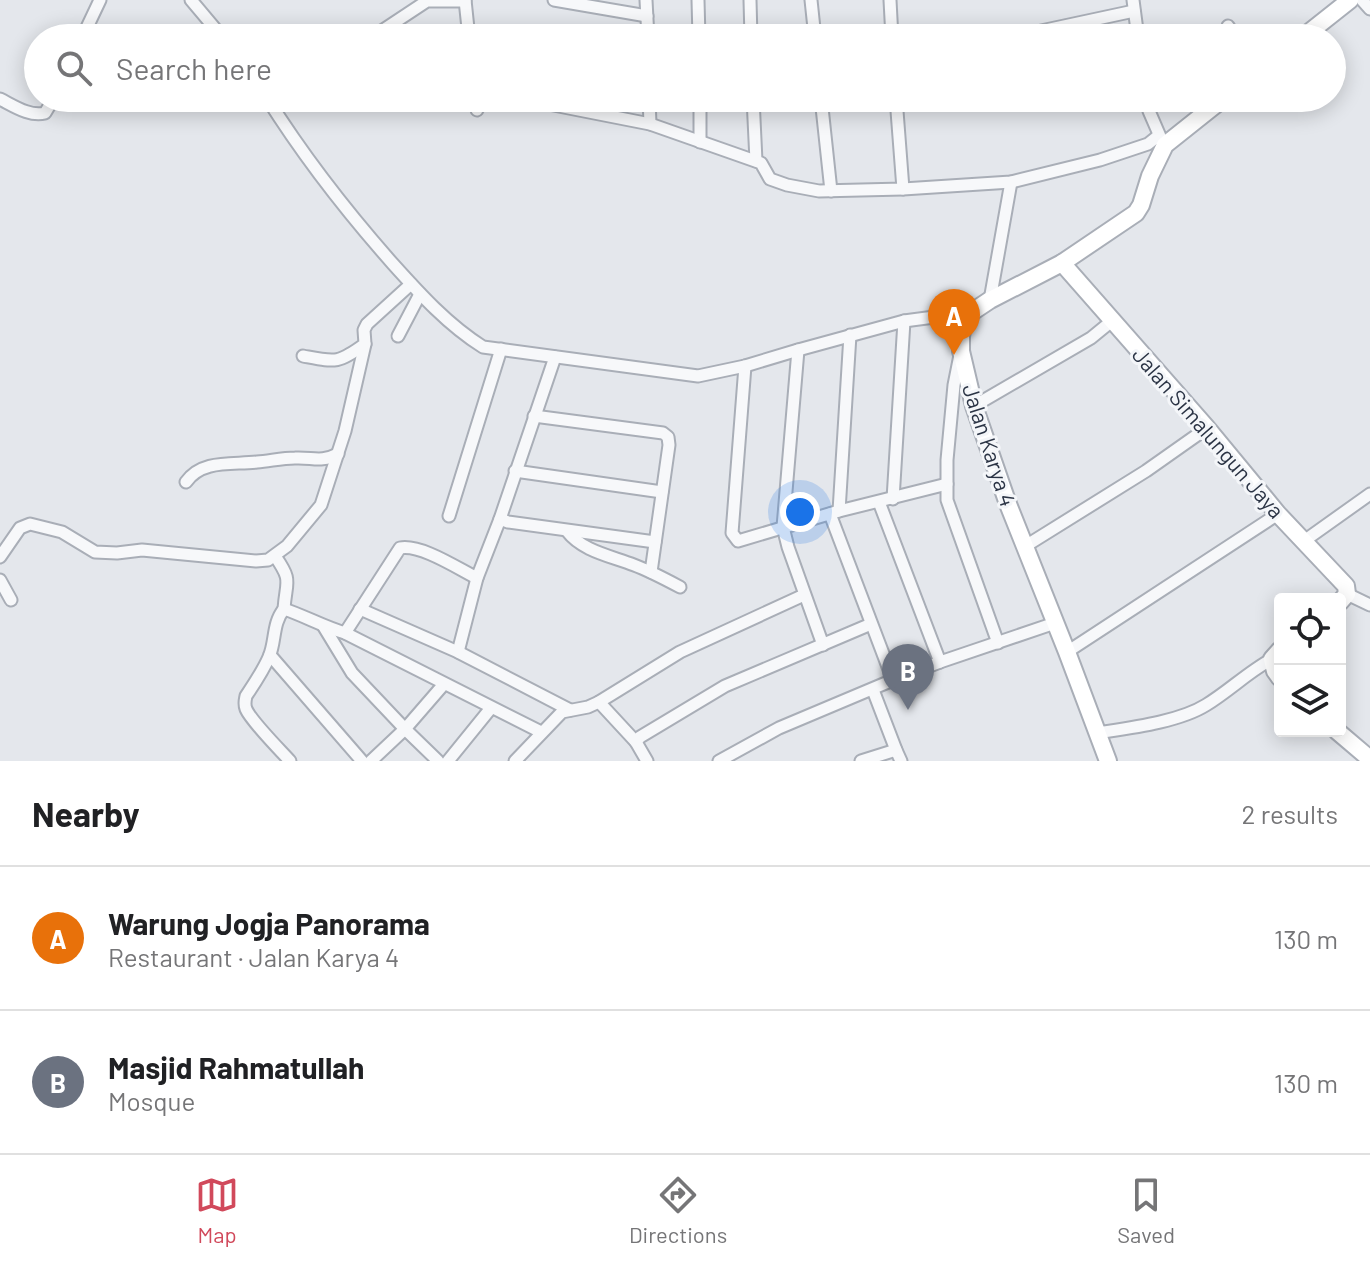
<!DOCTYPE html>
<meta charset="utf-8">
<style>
:root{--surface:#fff;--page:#f6f6f6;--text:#202124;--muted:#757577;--line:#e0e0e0;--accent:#d1495b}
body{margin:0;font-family:Barlow,sans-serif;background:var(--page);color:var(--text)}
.controls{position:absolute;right:24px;bottom:24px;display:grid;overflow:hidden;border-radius:8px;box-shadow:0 4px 20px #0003}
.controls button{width:72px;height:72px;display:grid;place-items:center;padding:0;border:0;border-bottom:2px solid var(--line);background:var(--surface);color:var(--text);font:40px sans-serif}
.you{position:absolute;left:800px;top:512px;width:28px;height:28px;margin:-20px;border:6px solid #fff;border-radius:50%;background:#1a73e8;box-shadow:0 0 0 12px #1a73e833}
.badge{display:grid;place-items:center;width:52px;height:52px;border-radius:50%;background:var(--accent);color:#fff;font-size:26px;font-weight:700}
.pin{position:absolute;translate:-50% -66px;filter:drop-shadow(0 2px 4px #0008)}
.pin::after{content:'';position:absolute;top:42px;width:28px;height:24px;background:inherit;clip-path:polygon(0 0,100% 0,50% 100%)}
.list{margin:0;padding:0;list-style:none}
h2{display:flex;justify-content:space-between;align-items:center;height:104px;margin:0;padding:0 32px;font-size:34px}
h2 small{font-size:26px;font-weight:400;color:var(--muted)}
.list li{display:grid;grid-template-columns:52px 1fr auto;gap:24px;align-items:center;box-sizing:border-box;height:144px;padding:0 32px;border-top:2px solid var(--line)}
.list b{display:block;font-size:30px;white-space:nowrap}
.list p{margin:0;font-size:26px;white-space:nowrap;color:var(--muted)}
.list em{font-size:26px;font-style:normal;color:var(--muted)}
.icon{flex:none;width:44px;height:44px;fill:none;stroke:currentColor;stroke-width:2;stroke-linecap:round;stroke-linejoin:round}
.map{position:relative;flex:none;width:1370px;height:761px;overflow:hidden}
.search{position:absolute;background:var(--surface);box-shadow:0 4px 20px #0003;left:24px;right:24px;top:24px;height:88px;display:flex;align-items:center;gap:20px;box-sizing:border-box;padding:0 28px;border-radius:44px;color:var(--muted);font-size:30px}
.sheet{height:392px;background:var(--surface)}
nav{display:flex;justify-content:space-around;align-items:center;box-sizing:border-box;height:112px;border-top:2px solid var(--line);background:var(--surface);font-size:22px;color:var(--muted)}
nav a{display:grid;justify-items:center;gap:4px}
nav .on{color:var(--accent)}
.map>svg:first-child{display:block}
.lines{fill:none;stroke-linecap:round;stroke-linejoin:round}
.street-casing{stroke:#a9aeb7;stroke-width:15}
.secondary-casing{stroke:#a9aeb7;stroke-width:20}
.street{stroke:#f7f8fa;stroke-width:11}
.secondary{stroke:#fff;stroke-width:16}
.labels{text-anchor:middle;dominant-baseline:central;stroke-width:6;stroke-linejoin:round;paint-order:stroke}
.street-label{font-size:22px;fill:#2b3445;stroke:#f4f6f9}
</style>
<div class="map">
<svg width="1370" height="761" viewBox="0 0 1370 761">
<rect width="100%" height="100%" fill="#e4e7ec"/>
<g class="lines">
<g class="street-casing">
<g id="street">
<path d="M 191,0 L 223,38"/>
<path d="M 465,0 L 469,38"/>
<path d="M 554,0 L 647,16"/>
<path d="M 646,0 L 648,38"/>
<path d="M 698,0 L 699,38"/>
<path d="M 750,0 L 751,38"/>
<path d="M 811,0 L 815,38"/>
<path d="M 890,0 L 892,38"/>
<path d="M 1133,0 L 1138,38"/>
<path d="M 1362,0 L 1370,9"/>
<path d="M 1228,26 L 1236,38"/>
<path d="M 1041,31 L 1134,11"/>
<path d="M 82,38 L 100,0"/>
<path d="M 371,38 L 427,1 L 465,1"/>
<path d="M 267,98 C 304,157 347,212 393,264 C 420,294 448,325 483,347 L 698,376 L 745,366 L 798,350 L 904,321 L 972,312"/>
<path d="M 475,98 L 477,110"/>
<path d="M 518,98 L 650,124 L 761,163 L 770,179 L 787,185 L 819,191 L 903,189 L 1011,182 L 1100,160 L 1148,144 L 1158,136"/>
<path d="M 649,98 L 650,124"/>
<path d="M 700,98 L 700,142"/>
<path d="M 753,98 L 756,161"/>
<path d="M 821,98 L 831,191"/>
<path d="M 896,98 L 903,189"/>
<path d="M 1147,98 L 1149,111 L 1162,141"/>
<path d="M 0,99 C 14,106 30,117 45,113 L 54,98"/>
<path d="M 275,110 L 290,98"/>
<path d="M 990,300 L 1011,182"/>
<path d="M 398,336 L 420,294"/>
<path d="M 798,350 L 783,527 L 788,547 L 823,645"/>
<path d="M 960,355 L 954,385 L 947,460 L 947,500 L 998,643"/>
<path d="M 303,356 C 335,362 338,364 365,344 L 364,330 L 367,324 L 411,284"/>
<path d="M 555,357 L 500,519 L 508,522 L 655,542"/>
<path d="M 745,366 L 732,533 L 738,541 L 839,511 L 947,484"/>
<path d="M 974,406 L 1091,338 L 1113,320"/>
<path d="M 534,416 L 663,433 L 668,437 L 669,445 L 651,572"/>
<path d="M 515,471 L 662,492"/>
<path d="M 186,482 C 202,459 233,465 257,462 C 270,461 282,458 295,458 C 313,457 320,463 338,454"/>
<path d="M 893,499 L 904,321"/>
<path d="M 879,502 L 940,662"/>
<path d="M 839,511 L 850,335"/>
<path d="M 830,514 L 893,680"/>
<path d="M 449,516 L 501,349"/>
<path d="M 567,531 C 582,551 611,556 634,565 C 650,571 665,579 680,587"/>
<path d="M 1304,541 L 1370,494"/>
<path d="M 1024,547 L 1146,471 L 1207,428"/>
<path d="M 275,556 C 293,582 286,580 284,609"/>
<path d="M 0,557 L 20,528 L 30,524 L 62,532 L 95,552 L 117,553 L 142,550 L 256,561 L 268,560 L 287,546 L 321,505 L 345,431 L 365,344"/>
<path d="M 0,580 L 11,600"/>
<path d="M 1347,594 L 1370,605"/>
<path d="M 360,609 L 458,652 L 570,710"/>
<path d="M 324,627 L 352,673 L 405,729 L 438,761"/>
<path d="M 345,633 L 400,548 C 421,544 457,568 477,578"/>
<path d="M 458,652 L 477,578 L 500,519"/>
<path d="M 1067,652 L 1278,514"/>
<path d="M 270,655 L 362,761"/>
<path d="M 873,690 L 896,750"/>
<path d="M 1097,733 C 1129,728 1179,722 1206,705 C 1229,691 1248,672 1272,659"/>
<path d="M 636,742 L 599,702 L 680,652 L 804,595"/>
<path d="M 290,761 C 280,750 251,721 246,709 C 244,704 245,701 246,696 C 254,684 263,671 269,657 C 276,641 272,624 284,609 C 305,616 324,627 345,633 L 541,732"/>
<path d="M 371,761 L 405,729 L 444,684"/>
<path d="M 448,761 L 491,708"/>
<path d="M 515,761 L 562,712 L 588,707 L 599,702"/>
<path d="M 647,761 L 636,742 L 640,737 L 725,686 L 871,624"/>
<path d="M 719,761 L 779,728 L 893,680 L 940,662 L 1055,623"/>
<path d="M 861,761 L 896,750 L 901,761"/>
</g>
</g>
<g class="secondary-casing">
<g id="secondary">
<path d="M 1302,38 L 1350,0"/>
<path d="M 1062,263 L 1207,428 L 1278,514 L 1346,586 L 1347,594 L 1340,602"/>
<path d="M 1280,650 L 1272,659 L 1275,671 L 1280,678"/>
<path d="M 1337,731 L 1370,759"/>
<path d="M 1108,761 L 1067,652 L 1008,504 L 974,406 L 961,351 L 961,336 L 963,326 L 972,312 L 990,300 L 1062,263 L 1136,213 L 1141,205 L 1150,176 L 1165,145 L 1224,98"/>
</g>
</g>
<use href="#street" class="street"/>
<use href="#secondary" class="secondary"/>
</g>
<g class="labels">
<g class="street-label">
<text transform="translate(1209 432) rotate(49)">Jalan Simalungun Jaya</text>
<text transform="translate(990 445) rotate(72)">Jalan Karya 4</text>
</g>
</g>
</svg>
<div class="controls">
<button><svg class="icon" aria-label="locate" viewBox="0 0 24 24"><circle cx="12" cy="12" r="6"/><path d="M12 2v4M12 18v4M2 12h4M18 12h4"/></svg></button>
<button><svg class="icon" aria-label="layers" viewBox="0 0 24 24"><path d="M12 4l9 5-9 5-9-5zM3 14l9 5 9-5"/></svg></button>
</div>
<div class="you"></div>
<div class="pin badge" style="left:954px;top:355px;background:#e8710a">A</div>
<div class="pin badge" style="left:908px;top:710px;background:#6b7280">B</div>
<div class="search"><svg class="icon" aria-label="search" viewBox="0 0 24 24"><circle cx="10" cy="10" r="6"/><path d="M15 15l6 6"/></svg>Search here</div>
</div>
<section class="sheet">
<h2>Nearby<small>2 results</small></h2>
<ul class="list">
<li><span class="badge" style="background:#e8710a">A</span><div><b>Warung Jogja Panorama</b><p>Restaurant · Jalan Karya 4</p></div><em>130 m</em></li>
<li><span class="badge" style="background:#6b7280">B</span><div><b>Masjid Rahmatullah</b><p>Mosque</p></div><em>130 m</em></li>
</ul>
</section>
<nav>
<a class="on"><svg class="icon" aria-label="map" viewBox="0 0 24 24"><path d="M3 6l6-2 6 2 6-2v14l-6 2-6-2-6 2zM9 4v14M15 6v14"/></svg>Map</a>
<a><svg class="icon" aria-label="directions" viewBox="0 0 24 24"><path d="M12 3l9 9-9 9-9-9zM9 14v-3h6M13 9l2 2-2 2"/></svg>Directions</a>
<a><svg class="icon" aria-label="saved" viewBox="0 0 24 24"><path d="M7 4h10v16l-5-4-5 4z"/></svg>Saved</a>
</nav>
